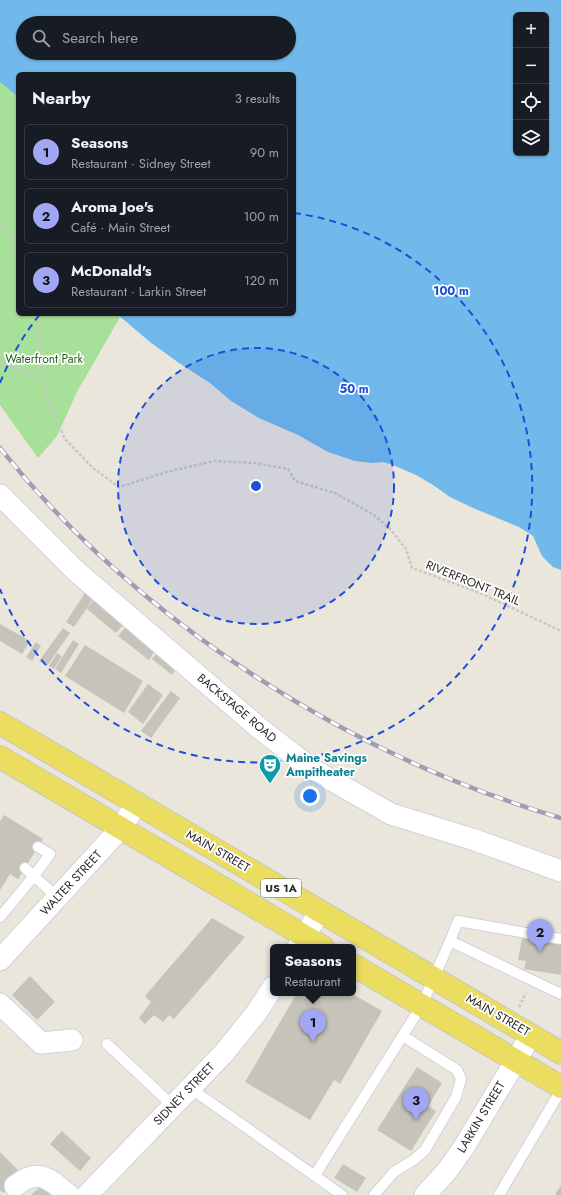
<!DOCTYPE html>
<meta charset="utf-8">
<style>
:root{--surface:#171b24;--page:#242831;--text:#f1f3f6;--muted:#9ea1a6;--line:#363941;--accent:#a1a6f5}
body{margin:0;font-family:Jost,sans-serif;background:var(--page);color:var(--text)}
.controls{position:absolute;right:12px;top:12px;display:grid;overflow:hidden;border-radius:6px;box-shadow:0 1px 3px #0004}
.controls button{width:36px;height:36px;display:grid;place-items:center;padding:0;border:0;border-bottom:1px solid var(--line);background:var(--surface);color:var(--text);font:20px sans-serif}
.you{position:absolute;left:310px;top:796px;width:14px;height:14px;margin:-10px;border:3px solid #fff;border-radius:50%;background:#1a73e8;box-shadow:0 0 0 6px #1a73e833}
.badge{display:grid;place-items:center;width:26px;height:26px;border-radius:50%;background:var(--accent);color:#111;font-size:13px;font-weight:700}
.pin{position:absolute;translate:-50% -33px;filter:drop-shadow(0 1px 2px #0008)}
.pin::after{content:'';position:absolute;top:21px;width:14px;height:12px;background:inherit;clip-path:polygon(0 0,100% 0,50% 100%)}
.popup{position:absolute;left:270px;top:944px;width:86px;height:52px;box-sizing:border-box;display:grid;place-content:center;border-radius:6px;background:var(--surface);filter:drop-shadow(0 1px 3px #0005);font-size:13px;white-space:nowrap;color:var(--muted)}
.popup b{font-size:15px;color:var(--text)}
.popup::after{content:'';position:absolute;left:50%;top:100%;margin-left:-8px;border:8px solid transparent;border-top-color:var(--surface)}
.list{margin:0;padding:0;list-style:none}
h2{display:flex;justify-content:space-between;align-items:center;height:52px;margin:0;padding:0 16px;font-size:17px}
h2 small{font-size:13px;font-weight:400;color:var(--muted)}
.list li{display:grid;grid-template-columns:26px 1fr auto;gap:12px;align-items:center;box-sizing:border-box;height:56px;margin:0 8px 8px;padding:0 8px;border:1px solid var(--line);border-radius:6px}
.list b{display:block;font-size:15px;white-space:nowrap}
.list p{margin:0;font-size:13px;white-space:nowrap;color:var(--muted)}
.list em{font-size:13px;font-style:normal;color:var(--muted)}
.icon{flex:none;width:22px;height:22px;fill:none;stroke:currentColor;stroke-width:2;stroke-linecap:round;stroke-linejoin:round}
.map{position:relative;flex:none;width:561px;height:1195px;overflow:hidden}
.search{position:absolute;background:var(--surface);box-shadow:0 1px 3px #0004;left:16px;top:16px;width:280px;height:44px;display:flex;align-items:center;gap:10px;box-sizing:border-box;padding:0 14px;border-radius:22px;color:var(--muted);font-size:15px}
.panel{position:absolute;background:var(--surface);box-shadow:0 1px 3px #0004;left:16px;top:72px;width:280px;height:244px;border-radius:6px}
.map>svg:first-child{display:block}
.green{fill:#a7e099}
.water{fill:#71b9ea;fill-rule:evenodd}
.building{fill:#c6c3bb}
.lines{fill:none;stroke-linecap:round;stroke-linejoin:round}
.lane-casing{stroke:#d0d1e1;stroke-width:12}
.street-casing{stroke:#d0d1e1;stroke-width:23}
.primary-casing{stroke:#c7c7c7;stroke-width:24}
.path{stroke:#c7c7c7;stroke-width:2.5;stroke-dasharray:3 2;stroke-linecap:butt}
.lane{stroke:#fff;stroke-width:10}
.street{stroke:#fff;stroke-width:21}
.primary{stroke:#ebdd5f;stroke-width:22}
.rail-casing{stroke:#9e9eb3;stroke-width:4.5}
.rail{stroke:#fff;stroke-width:3;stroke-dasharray:9;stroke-linecap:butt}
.ring{fill:none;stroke:#1d4ed8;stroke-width:2;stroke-dasharray:7 5}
.labels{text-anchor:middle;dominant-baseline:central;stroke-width:3.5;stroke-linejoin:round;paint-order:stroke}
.shield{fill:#fff;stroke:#696969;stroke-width:1}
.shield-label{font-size:11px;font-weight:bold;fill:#292929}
.park-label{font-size:12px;fill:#21631c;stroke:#fff}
.street-label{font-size:12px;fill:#292929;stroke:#fff}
.culture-label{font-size:12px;font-weight:bold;fill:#0d838f;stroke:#fff;text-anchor:start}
.centre{fill:#1d4ed8;stroke:#fff;stroke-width:2}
.ring-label{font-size:12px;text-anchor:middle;font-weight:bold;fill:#1d4ed8;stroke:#fff;stroke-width:3.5;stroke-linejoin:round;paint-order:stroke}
</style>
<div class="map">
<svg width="561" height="1195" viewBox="0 0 561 1195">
<rect width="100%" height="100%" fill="#ebe6db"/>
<path class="green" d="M 0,82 L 18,97 L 18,314 L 117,314 L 120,317 L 77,392 L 57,436 L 38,458 L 0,405 Z"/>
<path class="water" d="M 0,0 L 561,0 L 561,570 L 553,567 L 542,556 L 533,536 L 519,527 L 473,508 L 450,497 L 433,485 L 416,475 L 393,465 L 383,462 L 372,463 L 355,461 L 328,452 L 298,435 L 259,418 L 231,401 L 210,383 L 179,363 L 150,342 L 117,314 L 294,314 L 294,74 L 18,74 L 18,97 L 0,82 ZM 516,15 L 546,15 L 546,153 L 516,153 ZM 23,23 L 289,23 L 289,53 L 23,53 Z"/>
<g class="building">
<path d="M 85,593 L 93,599 L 74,627 L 66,622 Z"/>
<path d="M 94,599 L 124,624 L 116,633 L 87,609 Z"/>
<path d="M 0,624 L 30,641 L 22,654 L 0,641 Z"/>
<path d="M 126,626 L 156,649 L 149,660 L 118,636 Z"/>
<path d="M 63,628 L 70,633 L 47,666 L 39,661 Z"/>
<path d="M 73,640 L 79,644 L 61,673 L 55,669 Z"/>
<path d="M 36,642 L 41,646 L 32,661 L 26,657 Z"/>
<path d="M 85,645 L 143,681 L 124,713 L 65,676 Z"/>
<path d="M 158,652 L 177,667 L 172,675 L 152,659 Z"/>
<path d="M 57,653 L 62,656 L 54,669 L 49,666 Z"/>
<path d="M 148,684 L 163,695 L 143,724 L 128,712 Z"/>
<path d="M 171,691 L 180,698 L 151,738 L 141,731 Z"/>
<path d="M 4,815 L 43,839 L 18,879 L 10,874 L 0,890 L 0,821 Z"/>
<path d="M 212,918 L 245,937 L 174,1019 L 169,1015 L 163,1022 L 154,1015 L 145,1024 L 139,1018 L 151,1002 L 145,996 Z"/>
<path d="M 522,938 L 561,944 L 561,975 L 524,969 L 526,961 L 518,960 Z"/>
<path d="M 30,976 L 55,1002 L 37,1020 L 12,995 Z"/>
<path d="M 297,993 L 351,993 L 382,1011 L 340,1084 L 334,1080 L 310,1120 L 245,1082 Z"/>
<path d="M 417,1067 L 442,1083 L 428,1106 L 436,1111 L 411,1151 L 377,1130 Z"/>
<path d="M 62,1131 L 91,1158 L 80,1171 L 50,1144 Z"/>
<path d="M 0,1152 L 22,1174 L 3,1193 L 0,1190 Z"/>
<path d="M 343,1164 L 366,1178 L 357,1192 L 334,1178 Z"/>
<path d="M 43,1184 L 53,1195 L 31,1195 Z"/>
<path d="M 561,1185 L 561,1195 L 555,1195 Z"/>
</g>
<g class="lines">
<g class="lane-casing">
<g id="lane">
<path d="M 25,868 L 58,898"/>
<path d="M 0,917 L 34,876 L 50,854 L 38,847"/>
<path d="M 450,941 L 458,921 L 561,939"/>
<path d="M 107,1044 L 173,1106"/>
<path d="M 190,1088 L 342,1195"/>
<path d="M 315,1175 L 422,1005 L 450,941 L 561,994"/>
<path d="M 374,1195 L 394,1172 L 415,1159 L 425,1150 L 456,1097 L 461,1079 L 457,1070 L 403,1036"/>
<path d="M 499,1195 L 561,1090"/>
</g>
</g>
<g class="street-casing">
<g id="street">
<path d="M 0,495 L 76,571 L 258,727 L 312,769 L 391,814 L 472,839 L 561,871"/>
<path d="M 298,947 L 320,911"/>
<path d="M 0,960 L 121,828 L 137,803"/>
<path d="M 0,1004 L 41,1043 L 72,1040"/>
<path d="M 15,1186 C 39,1167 49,1179 69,1195"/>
<path d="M 87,1195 L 224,1053 L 257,1012 L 273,987"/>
<path d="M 425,1195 L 447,1171 L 464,1147 L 531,1035"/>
</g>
</g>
<g class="primary-casing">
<g id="primary">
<path d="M 0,723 L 561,1053"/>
<path d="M 0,757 L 323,947"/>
<path d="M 353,965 L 561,1087"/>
</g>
</g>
<g class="path">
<path d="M 0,220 L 18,252"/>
<path d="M 36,314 L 43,381 L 53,413 L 65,439 L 93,468 L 119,487 L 167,472 L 214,461 L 254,463 L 288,469 L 295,481 L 335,493 L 374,515 L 390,529 L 406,549 L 412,568 L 480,593 L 561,631"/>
<path d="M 0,362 L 43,381"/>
<path d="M 519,1007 L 526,993"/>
</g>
<use href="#lane" class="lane"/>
<use href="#street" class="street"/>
<use href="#primary" class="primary"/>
<g class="rail-casing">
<path id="rail" d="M 0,448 C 139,622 349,756 561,818"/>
</g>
<use href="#rail" class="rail"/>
</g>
<circle cx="256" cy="486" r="138" fill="#1d4ed8" fill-opacity=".12"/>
<g class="ring">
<circle cx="256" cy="486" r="138"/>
<path d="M0 383A276 276 0 0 1 40 314M294 213A276 276 0 1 1 0 589"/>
</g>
<defs>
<g id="theatre-pin" transform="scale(1.15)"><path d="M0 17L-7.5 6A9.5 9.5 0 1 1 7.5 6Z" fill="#0f9aa8" stroke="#fff"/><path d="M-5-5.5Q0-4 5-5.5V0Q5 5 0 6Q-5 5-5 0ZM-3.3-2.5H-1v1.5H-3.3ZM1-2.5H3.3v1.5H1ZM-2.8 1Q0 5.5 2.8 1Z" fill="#fff"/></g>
</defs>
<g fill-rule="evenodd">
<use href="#theatre-pin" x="270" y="765"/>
</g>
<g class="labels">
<rect class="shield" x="261" y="879" width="40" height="18" rx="3"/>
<g class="shield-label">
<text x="281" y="888">US 1A</text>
</g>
<g class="park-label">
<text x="44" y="359">Waterfront Park</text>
</g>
<g class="street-label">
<text transform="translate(473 583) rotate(22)">RIVERFRONT TRAIL</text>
<text transform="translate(237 708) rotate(40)">BACKSTAGE ROAD</text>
<text transform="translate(218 851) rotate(30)">MAIN STREET</text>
<text transform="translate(71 883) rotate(-47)">WALTER STREET</text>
<text transform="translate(498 1015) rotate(30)">MAIN STREET</text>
<text transform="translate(184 1094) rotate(-46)">SIDNEY STREET</text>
<text transform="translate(481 1117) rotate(-59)">LARKIN STREET</text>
</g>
<g class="culture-label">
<text x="286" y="758">Maine Savings<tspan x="286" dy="14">Ampitheater</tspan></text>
</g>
</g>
<circle cx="256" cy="486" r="6" class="centre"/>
<g class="ring-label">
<text x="451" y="295">100 m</text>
<text x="354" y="393">50 m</text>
</g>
</svg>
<div class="controls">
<button>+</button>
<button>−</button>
<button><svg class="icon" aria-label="locate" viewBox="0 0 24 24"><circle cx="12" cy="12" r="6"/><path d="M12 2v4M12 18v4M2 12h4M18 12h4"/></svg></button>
<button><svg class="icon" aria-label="layers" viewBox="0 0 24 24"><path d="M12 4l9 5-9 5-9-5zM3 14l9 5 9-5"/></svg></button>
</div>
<div class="you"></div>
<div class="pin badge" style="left:313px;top:1042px">1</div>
<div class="popup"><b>Seasons</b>Restaurant</div>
<div class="pin badge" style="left:540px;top:952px">2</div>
<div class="pin badge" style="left:416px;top:1120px">3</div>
<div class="search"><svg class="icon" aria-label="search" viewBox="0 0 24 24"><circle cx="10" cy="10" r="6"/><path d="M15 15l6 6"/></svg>Search here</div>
<section class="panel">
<h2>Nearby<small>3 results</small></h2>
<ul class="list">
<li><span class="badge">1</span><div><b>Seasons</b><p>Restaurant · Sidney Street</p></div><em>90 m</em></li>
<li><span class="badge">2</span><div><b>Aroma Joe's</b><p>Café · Main Street</p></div><em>100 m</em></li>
<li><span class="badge">3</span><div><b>McDonald's</b><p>Restaurant · Larkin Street</p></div><em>120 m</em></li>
</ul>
</section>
</div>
